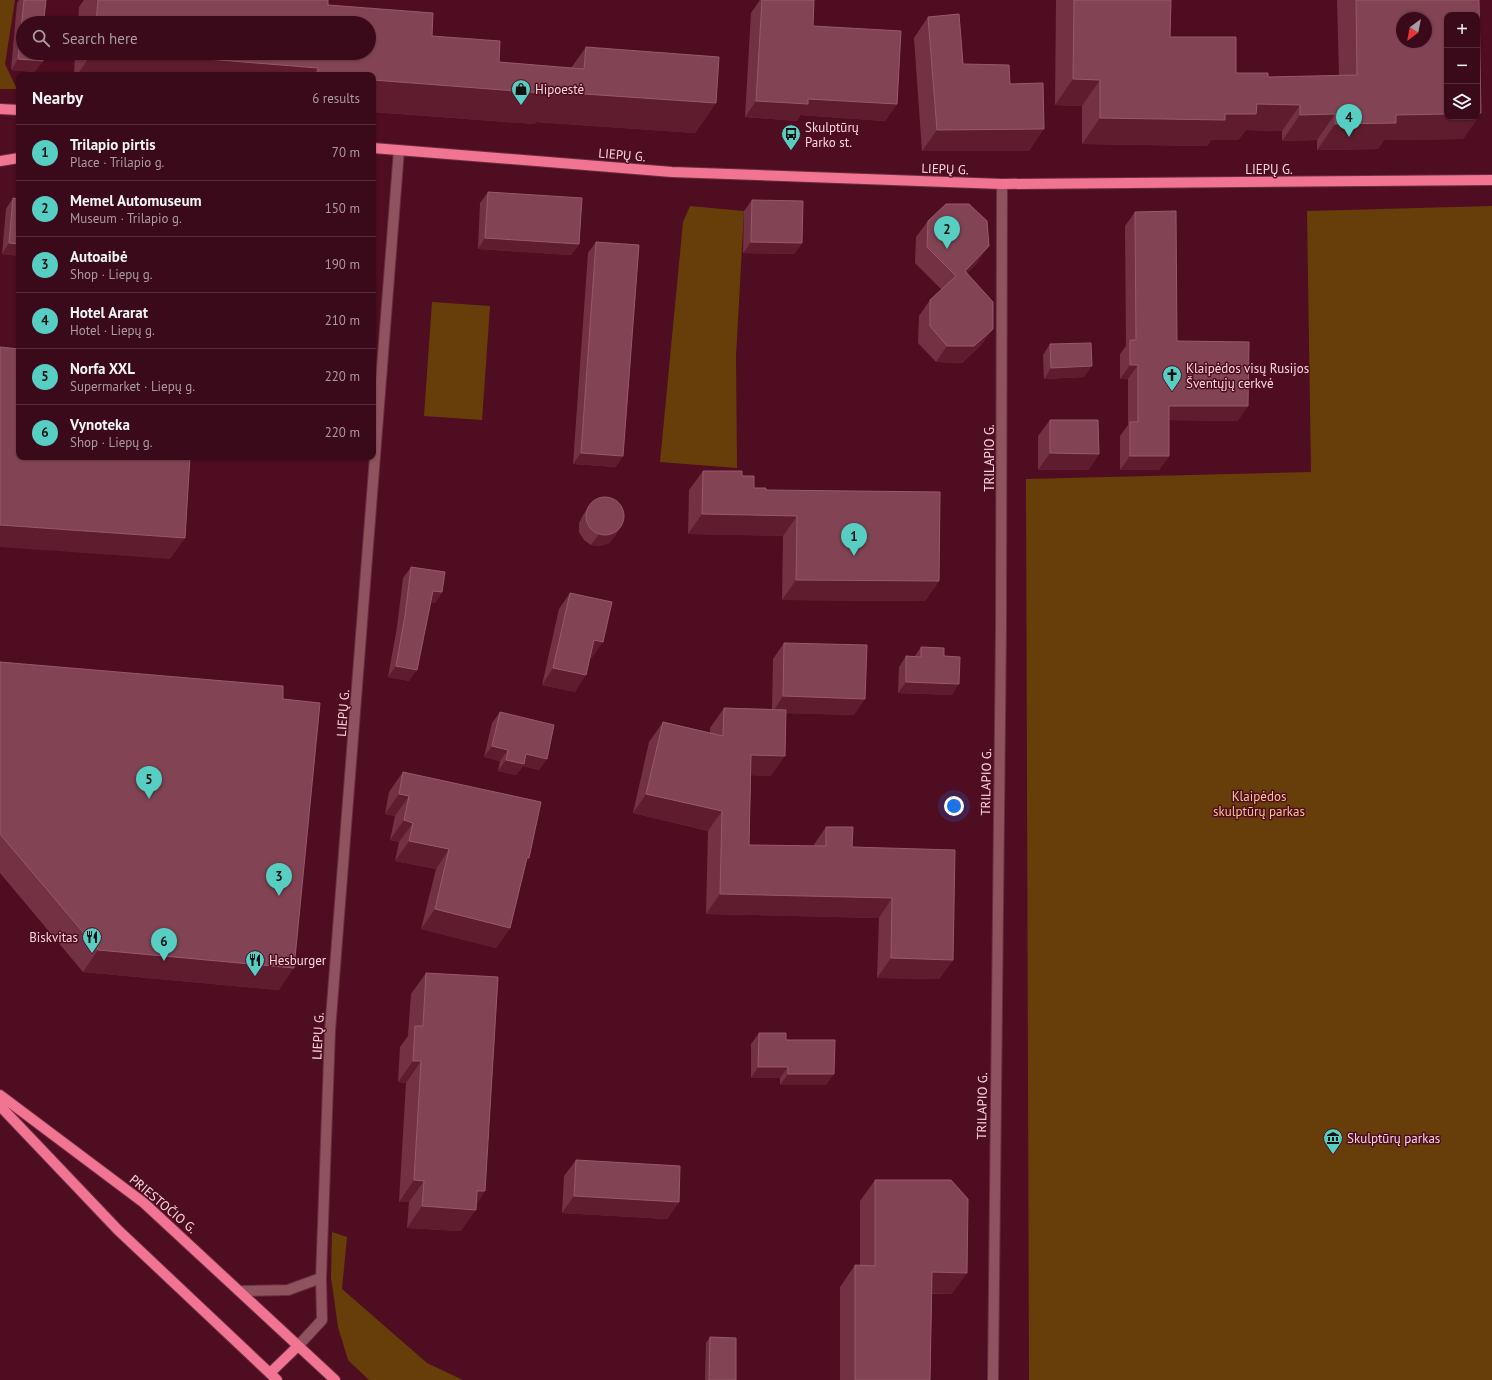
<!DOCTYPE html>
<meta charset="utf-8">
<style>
:root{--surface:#3b0a1a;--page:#461827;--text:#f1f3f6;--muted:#ac9aa2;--line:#542b39;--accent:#57cec2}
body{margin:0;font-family:"PT Sans",sans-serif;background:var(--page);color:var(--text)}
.controls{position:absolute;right:12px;top:12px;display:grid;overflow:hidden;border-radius:8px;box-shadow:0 1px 3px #0004}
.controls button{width:36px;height:36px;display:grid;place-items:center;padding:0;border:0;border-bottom:1px solid var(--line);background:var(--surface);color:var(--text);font:20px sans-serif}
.compass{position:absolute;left:1396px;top:12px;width:36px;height:36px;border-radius:50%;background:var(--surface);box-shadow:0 1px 3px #0004;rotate:212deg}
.you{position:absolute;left:954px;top:806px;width:14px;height:14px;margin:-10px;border:3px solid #fff;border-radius:50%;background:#1a73e8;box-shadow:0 0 0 6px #1a73e833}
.badge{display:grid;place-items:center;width:26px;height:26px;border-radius:50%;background:var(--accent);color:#111;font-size:13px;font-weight:700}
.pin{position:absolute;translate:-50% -33px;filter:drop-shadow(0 1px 2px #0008)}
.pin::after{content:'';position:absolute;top:21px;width:14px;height:12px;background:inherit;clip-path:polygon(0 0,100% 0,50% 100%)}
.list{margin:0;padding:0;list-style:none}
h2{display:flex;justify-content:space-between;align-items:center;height:52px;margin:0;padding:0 16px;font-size:17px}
h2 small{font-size:13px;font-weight:400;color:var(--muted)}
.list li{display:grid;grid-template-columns:26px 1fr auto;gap:12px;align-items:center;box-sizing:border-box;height:56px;padding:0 16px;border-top:1px solid var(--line)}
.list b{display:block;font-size:15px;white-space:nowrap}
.list p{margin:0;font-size:13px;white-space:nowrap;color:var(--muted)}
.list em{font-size:13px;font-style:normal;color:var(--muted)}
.icon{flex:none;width:22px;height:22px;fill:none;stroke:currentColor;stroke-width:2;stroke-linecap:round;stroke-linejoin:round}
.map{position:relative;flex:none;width:1492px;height:1380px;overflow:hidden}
.search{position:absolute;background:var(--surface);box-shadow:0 1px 3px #0004;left:16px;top:16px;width:360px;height:44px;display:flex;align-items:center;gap:10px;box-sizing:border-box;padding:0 14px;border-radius:22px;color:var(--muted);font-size:15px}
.panel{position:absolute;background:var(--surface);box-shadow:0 1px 3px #0004;left:16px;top:72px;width:360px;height:388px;border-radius:8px}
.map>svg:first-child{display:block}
.green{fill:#673e09}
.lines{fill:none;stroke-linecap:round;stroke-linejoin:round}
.minor-casing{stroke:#6a2d40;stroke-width:12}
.major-casing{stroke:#6a2d40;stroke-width:12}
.minor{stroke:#8f525f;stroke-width:10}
.major{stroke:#f17493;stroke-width:10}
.wall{fill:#733244}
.shaded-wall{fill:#5f1c2f}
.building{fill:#824454;stroke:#945b6a;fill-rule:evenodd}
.labels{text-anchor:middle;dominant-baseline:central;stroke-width:3;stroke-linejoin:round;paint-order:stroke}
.poi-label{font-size:13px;fill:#fad7dd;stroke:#4f0d22;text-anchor:start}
.street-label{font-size:13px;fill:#fad7dd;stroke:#4f0d22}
.park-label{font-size:13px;fill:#fac58f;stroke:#4f0d22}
</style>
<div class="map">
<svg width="1492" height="1380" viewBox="0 0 1492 1380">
<rect width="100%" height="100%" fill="#4f0d22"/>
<g class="green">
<path d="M 0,0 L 15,0 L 5,64 L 17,89 L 0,89 Z"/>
<path d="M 690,206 L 744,211 L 736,356 L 737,468 L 660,462 L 683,222 Z"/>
<path d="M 1492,206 L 1492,1380 L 1029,1380 L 1026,479 L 1311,472 L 1307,211 Z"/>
<path d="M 432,302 L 490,306 L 482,420 L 424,416 Z"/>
<path d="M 332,1232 L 347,1237 L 342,1289 L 427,1363 L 463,1380 L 369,1380 L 348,1360 L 338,1327 L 331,1277 Z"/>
</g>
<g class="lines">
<g class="minor-casing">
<g id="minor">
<path d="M 241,1291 L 288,1290 L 321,1278"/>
<path d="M 298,1346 L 322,1320 L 321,1278 L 330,1031 L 399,150"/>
<path d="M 993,1380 L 1001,629 L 1002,184"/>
</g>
</g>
<g class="major-casing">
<g id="major">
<path d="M 0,109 L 19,110"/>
<path d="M 373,148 L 672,172 L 1002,184 L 1492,180"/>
<path d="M 0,161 L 19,158"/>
<path d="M 0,1095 L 144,1203 L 335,1380"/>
<path d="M 0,1106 L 118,1230 L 277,1380"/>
<path d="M 270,1373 L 298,1346"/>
</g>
</g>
<use href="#minor" class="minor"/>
<use href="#major" class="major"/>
</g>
<g class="wall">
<path d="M 19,0 L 24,0 L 35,72 L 11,70 L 17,3 Z"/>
<path d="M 84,0 L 328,0 L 328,5 L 432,36 L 499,62 L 571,68 L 586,47 L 716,103 L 695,133 L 536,122 L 534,124 L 373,112 L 373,75 L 74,75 L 75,53 L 369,53 L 369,23 L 78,23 L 79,7 Z"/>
<path d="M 760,0 L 814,0 L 813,26 L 897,104 L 885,121 L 800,115 L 797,121 L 745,117 L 751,13 Z"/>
<path d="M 1056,0 L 1171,0 L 1170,37 L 1236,73 L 1268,77 L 1339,76 L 1337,0 L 1479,0 L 1481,113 L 1463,139 L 1384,140 L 1378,149 L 1317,150 L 1317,140 L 1282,141 L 1282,131 L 1246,130 L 1238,140 L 1211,140 L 1207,146 L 1082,144 L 1082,106 L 1055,105 L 1056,1 Z"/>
<path d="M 928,17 L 963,64 L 1010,84 L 1029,151 L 922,151 L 914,38 Z"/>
<path d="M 488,192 L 579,244 L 571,255 L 478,249 L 480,203 Z"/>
<path d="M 13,198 L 19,256 L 2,254 L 6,209 Z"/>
<path d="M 752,200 L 802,243 L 794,254 L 743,253 L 744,211 Z"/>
<path d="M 1135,212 L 1177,341 L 1238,421 L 1169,420 L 1169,456 L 1159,470 L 1120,470 L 1120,436 L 1128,425 L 1128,379 L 1120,379 L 1120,354 L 1126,346 L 1125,226 Z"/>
<path d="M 928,221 L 977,263 L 967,273 L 993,329 L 981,345 L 962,363 L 936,362 L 918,343 L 919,316 L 930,300 L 942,290 L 915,263 L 916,237 Z"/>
<path d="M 596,242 L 616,467 L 573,464 L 588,253 Z"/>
<path d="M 1050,344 L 1084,377 L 1044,379 L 1043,355 Z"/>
<path d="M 1050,420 L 1099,454 L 1088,470 L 1038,470 L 1038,436 Z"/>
<path d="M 703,471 L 742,476 L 754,488 L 766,490 L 939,581 L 925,601 L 782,600 L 783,536 L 688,534 L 689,490 Z"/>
<path d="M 591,504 L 622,525 L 615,536 L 609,543 L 600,546 L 591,545 L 584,540 L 579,532 L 579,523 L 583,515 Z"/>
<path d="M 411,567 L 442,592 L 435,603 L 430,602 L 409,681 L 388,677 L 397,627 L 403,578 Z"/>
<path d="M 570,593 L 592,658 L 590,658 L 575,692 L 542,685 L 559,609 Z"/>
<path d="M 784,643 L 854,715 L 786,713 L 771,776 L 751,775 L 749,845 L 813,846 L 826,827 L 852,847 L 953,960 L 939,979 L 877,978 L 879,918 L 706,914 L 708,831 L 633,813 L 649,742 L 663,722 L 710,733 L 710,728 L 724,708 L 772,709 L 773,659 Z"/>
<path d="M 921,647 L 944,656 L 952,695 L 898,693 L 899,667 L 906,656 L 915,656 Z"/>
<path d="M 0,662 L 279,990 L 83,972 L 0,873 Z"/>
<path d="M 500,712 L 539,770 L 523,766 L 516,775 L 498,771 L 500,761 L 484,757 L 492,723 Z"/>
<path d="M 403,772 L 526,863 L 510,928 L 496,948 L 421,929 L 436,869 L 395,861 L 399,842 L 390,840 L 395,816 L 385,814 L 389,792 Z"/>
<path d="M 426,973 L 476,1205 L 461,1231 L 407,1228 L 409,1202 L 399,1202 L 406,1083 L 398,1082 L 400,1047 L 408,1036 L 411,994 Z"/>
<path d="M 759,1033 L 786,1040 L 826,1085 L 780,1085 L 780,1078 L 751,1078 L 751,1044 Z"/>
<path d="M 576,1160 L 679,1202 L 667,1219 L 562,1213 L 564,1176 Z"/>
<path d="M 875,1180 L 952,1294 L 932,1294 L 930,1380 L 840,1380 L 840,1287 L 855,1265 L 860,1266 L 860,1201 Z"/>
<path d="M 710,1337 L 736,1380 L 705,1380 L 706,1343 Z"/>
</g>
<g class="shaded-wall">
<path d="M 92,53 L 132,53 L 318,68 L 313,75 L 77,75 Z"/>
<path d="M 18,59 L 43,61 L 35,72 L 11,70 Z"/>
<path d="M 1073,79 L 1100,80 L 1082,106 L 1055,105 Z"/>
<path d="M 373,80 L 555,92 L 716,103 L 695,133 L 536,122 L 534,124 L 373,112 Z"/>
<path d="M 808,99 L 897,104 L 885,121 L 800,115 L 797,121 L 745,117 L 756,101 Z"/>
<path d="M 1257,104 L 1300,105 L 1282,131 L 1246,130 L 1238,140 L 1211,140 L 1207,146 L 1082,144 L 1100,118 L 1225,114 Z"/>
<path d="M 1477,113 L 1481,113 L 1463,139 L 1384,140 L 1378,149 L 1317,150 L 1335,124 L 1396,115 L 1447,114 L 1447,117 L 1477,117 Z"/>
<path d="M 1335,114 L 1317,140 L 1282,141 L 1300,115 Z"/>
<path d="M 1044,129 L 1029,151 L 922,151 L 937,130 Z"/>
<path d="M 485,238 L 579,244 L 571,255 L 478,249 Z"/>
<path d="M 751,242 L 802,243 L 794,254 L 743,253 Z"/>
<path d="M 9,243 L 19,244 L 19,256 L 2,254 Z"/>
<path d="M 989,246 L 977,263 L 953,288 L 965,271 Z"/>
<path d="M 993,329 L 981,345 L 962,363 L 936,362 L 947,346 Z"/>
<path d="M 1130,365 L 1138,365 L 1128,379 L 1120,379 Z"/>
<path d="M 1092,366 L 1084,377 L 1044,379 L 1051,368 Z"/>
<path d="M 1169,406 L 1248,406 L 1238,421 L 1159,420 Z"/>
<path d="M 581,453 L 623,456 L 616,467 L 573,464 Z"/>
<path d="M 1050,453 L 1099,454 L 1088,470 L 1038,470 Z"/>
<path d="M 1130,456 L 1169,456 L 1159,470 L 1120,470 Z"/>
<path d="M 702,514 L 797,516 L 783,536 L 688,534 Z"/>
<path d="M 0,525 L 185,538 L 170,559 L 0,547 Z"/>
<path d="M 622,525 L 615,536 L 609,543 L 600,546 L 591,545 L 599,534 Z"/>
<path d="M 796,580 L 939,581 L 925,601 L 782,600 Z"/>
<path d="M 433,591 L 442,592 L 435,603 L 425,602 Z"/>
<path d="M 594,640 L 603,642 L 592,658 L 583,656 Z"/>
<path d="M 396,666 L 417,670 L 409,681 L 388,677 Z"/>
<path d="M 553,668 L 586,675 L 575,692 L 542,685 Z"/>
<path d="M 906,682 L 959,684 L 952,695 L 898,693 Z"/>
<path d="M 783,696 L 865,699 L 854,715 L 772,713 Z"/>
<path d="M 492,746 L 508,750 L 500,761 L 484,757 Z"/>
<path d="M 526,754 L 547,759 L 539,770 L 523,766 L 516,775 L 498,771 L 506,760 Z"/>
<path d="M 751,755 L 785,756 L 771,776 L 738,775 Z"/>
<path d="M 399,794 L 409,796 L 395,816 L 385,814 Z"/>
<path d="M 646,794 L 722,811 L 708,831 L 633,813 Z"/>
<path d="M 404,820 L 413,823 L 399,842 L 390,840 Z"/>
<path d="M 409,841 L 449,849 L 436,869 L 395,861 Z"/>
<path d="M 720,894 L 892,898 L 879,918 L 706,914 Z"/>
<path d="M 435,909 L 510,928 L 496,948 L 421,929 Z"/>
<path d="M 98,950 L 294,968 L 279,990 L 83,972 Z"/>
<path d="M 891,958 L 953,960 L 939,979 L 877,978 Z"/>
<path d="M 413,1061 L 421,1061 L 406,1083 L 398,1082 Z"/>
<path d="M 758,1067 L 788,1067 L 780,1078 L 751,1078 Z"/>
<path d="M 788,1074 L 834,1074 L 826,1085 L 780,1085 Z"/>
<path d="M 414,1180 L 424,1181 L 409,1202 L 399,1202 Z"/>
<path d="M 477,1191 L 485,1191 L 473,1210 L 476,1210 L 461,1231 L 407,1228 L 422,1206 Z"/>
<path d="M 574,1196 L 679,1202 L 667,1219 L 562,1213 Z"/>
<path d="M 932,1272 L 967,1273 L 952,1294 L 917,1293 Z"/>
</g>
<g class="building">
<path d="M 24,0 L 46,0 L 44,18 L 46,18 L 46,23 L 23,23 L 23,53 L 43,53 L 43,61 L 18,59 Z"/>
<path d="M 98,0 L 328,0 L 328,5 L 433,13 L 432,36 L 500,41 L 499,62 L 584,69 L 586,47 L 719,57 L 716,103 L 555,92 L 555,94 L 373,80 L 373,75 L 318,75 L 318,68 L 132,53 L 369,53 L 369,23 L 96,23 Z"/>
<path d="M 762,0 L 814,0 L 813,26 L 901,31 L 897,104 L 808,99 L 808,104 L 756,101 Z"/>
<path d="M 1074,0 L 1171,0 L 1170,37 L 1236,37 L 1236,73 L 1268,73 L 1268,77 L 1357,75 L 1356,0 L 1479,0 L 1481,113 L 1477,113 L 1477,15 L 1447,15 L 1447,114 L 1396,115 L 1396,123 L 1335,124 L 1335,114 L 1300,115 L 1300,105 L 1257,104 L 1256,114 L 1225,114 L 1225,120 L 1100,118 L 1100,80 L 1073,79 ZM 1402,18 L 1426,18 L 1426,42 L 1402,42 Z"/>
<path d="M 959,14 L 963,64 L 1009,65 L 1010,84 L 1043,83 L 1044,129 L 937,130 L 928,17 Z"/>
<path d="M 488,192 L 582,198 L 579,244 L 485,238 Z"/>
<path d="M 13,198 L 19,199 L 19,244 L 9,243 Z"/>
<path d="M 752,200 L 803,201 L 802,243 L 751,242 Z"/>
<path d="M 946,204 L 969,204 L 987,221 L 989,246 L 965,271 L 993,302 L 993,329 L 974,346 L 947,346 L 930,326 L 930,300 L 956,276 L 927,247 L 928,221 Z"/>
<path d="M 1176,211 L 1177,341 L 1249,342 L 1248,406 L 1169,406 L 1169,456 L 1130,456 L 1130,422 L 1138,422 L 1138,365 L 1130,365 L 1130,340 L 1136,340 L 1135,212 Z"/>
<path d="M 596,242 L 639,245 L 623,456 L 581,453 Z"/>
<path d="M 1091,343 L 1092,366 L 1051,368 L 1050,344 Z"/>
<path d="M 0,347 L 19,349 L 19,457 L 190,457 L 185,538 L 0,525 Z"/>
<path d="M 1050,420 L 1098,420 L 1099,454 L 1050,453 Z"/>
<path d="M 703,471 L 742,471 L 742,476 L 754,476 L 754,488 L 766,488 L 766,490 L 940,492 L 939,581 L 796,580 L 797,516 L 702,514 Z"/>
<circle cx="605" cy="516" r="19"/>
<path d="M 411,567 L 445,572 L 442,592 L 433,591 L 417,670 L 396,666 L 405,616 Z"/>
<path d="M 570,593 L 612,602 L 603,642 L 594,640 L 586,675 L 553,668 Z"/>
<path d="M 784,643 L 867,645 L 865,699 L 783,696 Z"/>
<path d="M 921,647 L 944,648 L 944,656 L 960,657 L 959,684 L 906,682 L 906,656 L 921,657 Z"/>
<path d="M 0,662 L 283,686 L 283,699 L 320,703 L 294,968 L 98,950 L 0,834 Z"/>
<path d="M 724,708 L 786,710 L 785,756 L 751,755 L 749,845 L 826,846 L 826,827 L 853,827 L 852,847 L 955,850 L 953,960 L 891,958 L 892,898 L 720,894 L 722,811 L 646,794 L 663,722 L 723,736 Z"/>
<path d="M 500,712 L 554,725 L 547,759 L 526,754 L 524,764 L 506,760 L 508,750 L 492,746 Z"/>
<path d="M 403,772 L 541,802 L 529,858 L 527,858 L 510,928 L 435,909 L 449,849 L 409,841 L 413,823 L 404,820 L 409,796 L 399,794 Z"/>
<path d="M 426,973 L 498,977 L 485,1191 L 477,1191 L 476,1210 L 422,1206 L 424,1181 L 414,1180 L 421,1061 L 413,1061 L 415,1026 L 423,1026 Z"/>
<path d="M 759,1033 L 786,1033 L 786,1040 L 835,1040 L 834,1074 L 788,1074 L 788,1067 L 758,1067 Z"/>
<path d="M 576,1160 L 680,1166 L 679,1202 L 574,1196 Z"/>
<path d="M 875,1180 L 951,1180 L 968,1199 L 967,1273 L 932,1272 L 930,1380 L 855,1380 L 855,1265 L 875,1266 Z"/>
<path d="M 710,1337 L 736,1338 L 736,1380 L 709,1380 Z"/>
</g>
<defs>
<g id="shop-pin" transform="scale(1)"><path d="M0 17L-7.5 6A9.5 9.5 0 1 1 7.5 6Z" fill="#57cec2" stroke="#4f0d22"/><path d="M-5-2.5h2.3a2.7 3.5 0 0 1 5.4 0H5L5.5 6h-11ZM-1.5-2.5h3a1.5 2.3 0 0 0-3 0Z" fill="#111"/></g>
<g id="bus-pin" transform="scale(1)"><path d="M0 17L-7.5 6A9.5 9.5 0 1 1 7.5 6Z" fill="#57cec2" stroke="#4f0d22"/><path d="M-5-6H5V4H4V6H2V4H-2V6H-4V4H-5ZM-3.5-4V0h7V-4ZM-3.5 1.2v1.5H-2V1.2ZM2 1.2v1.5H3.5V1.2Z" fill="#111"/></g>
<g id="church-pin" transform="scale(1)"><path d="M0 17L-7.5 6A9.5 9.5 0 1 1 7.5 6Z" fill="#57cec2" stroke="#4f0d22"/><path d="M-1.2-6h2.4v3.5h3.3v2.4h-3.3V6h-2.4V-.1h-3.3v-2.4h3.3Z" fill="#111"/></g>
<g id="restaurant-pin" transform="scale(1)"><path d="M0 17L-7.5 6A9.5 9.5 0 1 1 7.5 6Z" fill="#57cec2" stroke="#4f0d22"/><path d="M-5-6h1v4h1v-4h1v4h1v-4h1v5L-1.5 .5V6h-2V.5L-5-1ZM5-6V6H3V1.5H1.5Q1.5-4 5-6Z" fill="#111"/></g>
<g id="museum-pin" transform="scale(1)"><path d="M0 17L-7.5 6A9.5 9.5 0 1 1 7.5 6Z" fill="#57cec2" stroke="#4f0d22"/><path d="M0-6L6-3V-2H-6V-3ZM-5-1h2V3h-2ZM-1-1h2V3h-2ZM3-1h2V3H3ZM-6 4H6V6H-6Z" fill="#111"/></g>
</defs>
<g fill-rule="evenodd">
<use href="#shop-pin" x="521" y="89"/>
<use href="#bus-pin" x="791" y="134"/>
<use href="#church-pin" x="1172" y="375"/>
<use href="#restaurant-pin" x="92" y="937"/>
<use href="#restaurant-pin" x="255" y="960"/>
<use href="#museum-pin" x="1333" y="1138"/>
</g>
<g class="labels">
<g class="poi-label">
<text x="535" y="89">Hipoestė</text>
<text x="805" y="127">Skulptūrų<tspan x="805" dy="15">Parko st.</tspan></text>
<text x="1186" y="368">Klaipėdos visų Rusijos<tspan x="1186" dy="15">Šventųjų cerkvė</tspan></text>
<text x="78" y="937" text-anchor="end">Biskvitas</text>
<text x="269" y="960">Hesburger</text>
<text x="1347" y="1138">Skulptūrų parkas</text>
</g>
<g class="street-label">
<text transform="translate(622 155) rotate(5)">LIEPŲ G.</text>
<text transform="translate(945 169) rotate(2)">LIEPŲ G.</text>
<text x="1269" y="169">LIEPŲ G.</text>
<text transform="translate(989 458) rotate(-90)">TRILAPIO G.</text>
<text transform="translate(343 713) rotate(-86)">LIEPŲ G.</text>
<text transform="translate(986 782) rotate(-89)">TRILAPIO G.</text>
<text transform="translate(318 1036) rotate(-87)">LIEPŲ G.</text>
<text transform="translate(982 1106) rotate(-89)">TRILAPIO G.</text>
<text transform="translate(163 1204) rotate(40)">PRIESTOČIO G.</text>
</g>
<g class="park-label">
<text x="1259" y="796">Klaipėdos<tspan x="1259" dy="15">skulptūrų parkas</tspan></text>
</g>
</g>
</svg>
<div class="controls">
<button>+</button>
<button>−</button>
<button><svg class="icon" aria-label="layers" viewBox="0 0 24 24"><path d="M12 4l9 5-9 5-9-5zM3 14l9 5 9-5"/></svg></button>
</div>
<svg class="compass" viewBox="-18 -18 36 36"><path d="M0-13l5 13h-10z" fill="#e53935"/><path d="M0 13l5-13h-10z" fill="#ac9aa2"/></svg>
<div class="you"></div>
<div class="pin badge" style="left:854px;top:556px">1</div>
<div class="pin badge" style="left:947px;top:249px">2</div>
<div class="pin badge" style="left:279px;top:896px">3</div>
<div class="pin badge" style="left:1349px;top:137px">4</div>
<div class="pin badge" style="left:149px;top:799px">5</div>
<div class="pin badge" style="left:164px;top:961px">6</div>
<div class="search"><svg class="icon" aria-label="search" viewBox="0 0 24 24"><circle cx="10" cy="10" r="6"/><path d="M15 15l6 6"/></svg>Search here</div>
<section class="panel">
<h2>Nearby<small>6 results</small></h2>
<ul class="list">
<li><span class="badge">1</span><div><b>Trilapio pirtis</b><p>Place · Trilapio g.</p></div><em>70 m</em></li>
<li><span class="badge">2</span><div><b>Memel Automuseum</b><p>Museum · Trilapio g.</p></div><em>150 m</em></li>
<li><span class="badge">3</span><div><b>Autoaibė</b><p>Shop · Liepų g.</p></div><em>190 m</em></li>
<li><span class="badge">4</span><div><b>Hotel Ararat</b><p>Hotel · Liepų g.</p></div><em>210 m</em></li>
<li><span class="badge">5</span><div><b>Norfa XXL</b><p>Supermarket · Liepų g.</p></div><em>220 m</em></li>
<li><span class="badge">6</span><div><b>Vynoteka</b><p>Shop · Liepų g.</p></div><em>220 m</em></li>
</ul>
</section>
</div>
